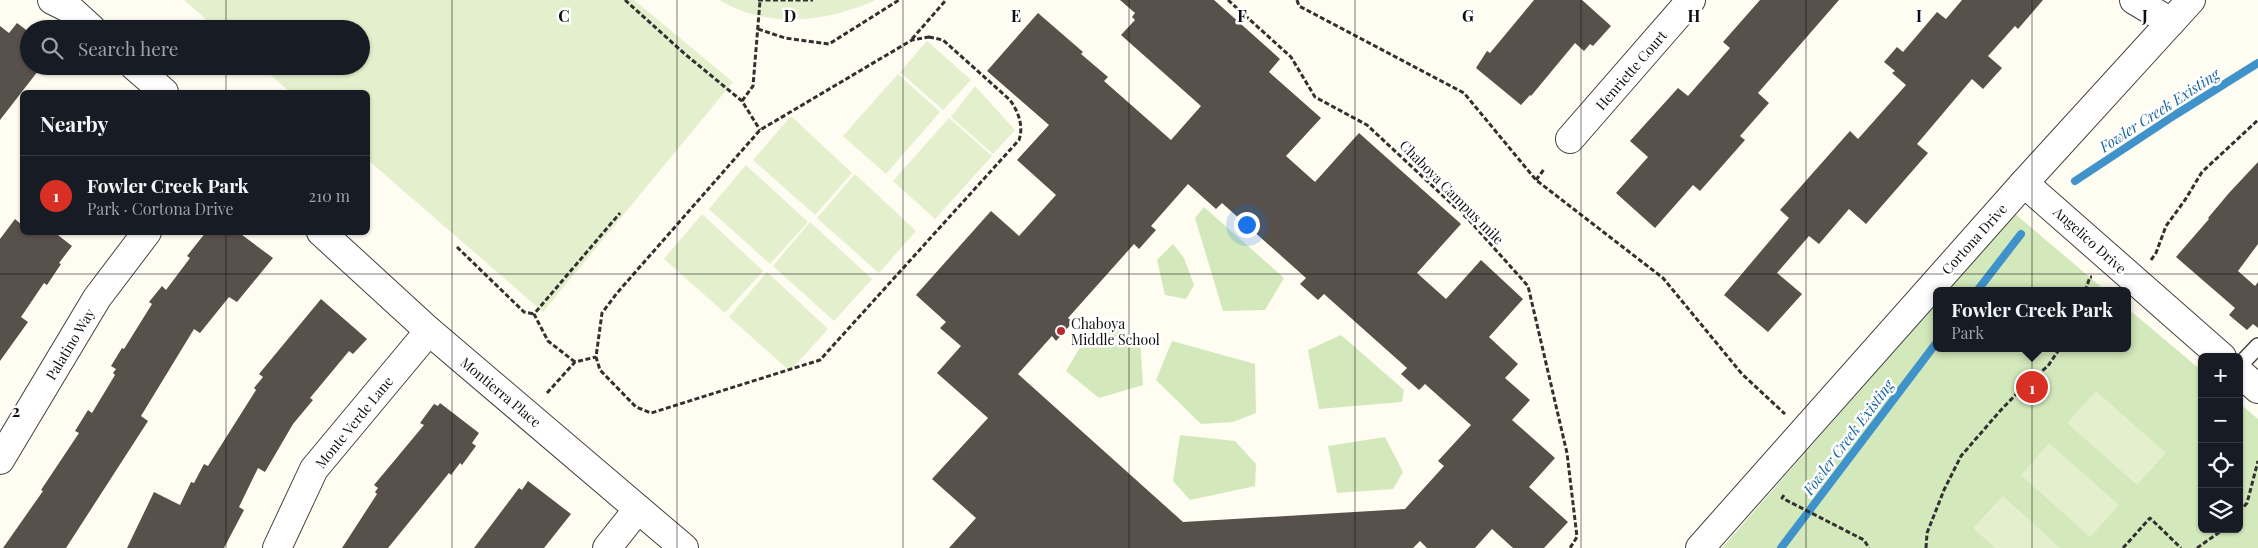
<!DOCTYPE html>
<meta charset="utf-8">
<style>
:root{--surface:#171b24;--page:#242831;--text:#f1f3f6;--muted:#9ea1a6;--line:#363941;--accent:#d93025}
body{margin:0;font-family:"Playfair Display",serif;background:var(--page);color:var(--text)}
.controls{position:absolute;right:15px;bottom:15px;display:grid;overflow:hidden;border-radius:8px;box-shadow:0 1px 4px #0004}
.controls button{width:45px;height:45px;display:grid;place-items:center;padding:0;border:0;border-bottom:1px solid var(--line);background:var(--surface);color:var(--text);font:25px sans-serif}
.you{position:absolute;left:1246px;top:224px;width:18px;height:18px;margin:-12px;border:4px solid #fff;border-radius:50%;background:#1a73e8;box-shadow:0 0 0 8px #1a73e833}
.badge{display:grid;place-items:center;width:32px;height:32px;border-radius:50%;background:var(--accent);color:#fff;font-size:16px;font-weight:700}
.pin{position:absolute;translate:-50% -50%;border:2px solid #fff;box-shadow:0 1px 5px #0006}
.popup{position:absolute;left:1933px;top:287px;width:198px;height:65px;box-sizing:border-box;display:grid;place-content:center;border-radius:8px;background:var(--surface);filter:drop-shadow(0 1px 4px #0005);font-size:16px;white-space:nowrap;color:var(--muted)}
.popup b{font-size:19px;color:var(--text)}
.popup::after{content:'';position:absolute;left:50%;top:100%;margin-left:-10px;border:10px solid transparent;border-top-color:var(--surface)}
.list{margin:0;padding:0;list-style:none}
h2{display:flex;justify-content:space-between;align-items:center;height:65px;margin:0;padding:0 20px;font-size:21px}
h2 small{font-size:16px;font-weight:400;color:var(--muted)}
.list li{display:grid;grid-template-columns:32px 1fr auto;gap:15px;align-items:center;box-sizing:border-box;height:80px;padding:0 20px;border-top:1px solid var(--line)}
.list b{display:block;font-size:19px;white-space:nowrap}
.list p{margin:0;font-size:16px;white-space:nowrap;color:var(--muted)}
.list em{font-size:16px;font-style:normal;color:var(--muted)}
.icon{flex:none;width:28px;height:28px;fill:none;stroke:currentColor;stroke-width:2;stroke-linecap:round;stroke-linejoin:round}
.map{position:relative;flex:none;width:2258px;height:548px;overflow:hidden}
.search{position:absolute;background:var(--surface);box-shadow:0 1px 4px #0004;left:20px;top:20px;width:350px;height:55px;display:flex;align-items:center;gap:12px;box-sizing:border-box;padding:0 18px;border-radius:28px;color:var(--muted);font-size:19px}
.panel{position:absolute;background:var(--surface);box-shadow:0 1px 4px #0004;left:20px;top:90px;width:350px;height:145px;border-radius:8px}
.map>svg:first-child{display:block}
.green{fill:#d3e9bb}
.pitch{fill:#e4f0cd}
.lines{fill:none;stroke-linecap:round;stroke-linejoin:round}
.stream{stroke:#4093ca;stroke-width:8}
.building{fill:#57504b;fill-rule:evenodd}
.service-casing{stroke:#424242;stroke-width:18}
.minor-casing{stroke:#424242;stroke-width:30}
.path{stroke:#313131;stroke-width:3;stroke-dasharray:5 2.5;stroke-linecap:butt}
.service{stroke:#fff;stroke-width:15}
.minor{stroke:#fff;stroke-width:28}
.grid{fill:none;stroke:#0f0f0f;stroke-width:1;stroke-opacity:0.55}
.poi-dot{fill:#bc2a31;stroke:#fff;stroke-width:2}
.labels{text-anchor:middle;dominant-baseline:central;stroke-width:5;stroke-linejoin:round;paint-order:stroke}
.street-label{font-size:14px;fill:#0f0f0f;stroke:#fff}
.poi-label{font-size:14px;fill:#0f0f0f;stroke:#fff;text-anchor:start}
.water-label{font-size:15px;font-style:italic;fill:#1b659e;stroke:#fff}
.grid-label{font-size:16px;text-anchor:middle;font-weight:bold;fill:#0f0f0f;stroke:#fff;stroke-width:5;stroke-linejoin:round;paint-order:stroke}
</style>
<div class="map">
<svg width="2258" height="548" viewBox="0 0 2258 548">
<rect width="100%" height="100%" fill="#fffcf1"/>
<g class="green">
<path d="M 1204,207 L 1284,278 L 1265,310 L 1223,311 L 1195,218 Z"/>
<path d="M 2014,213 L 2106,291 L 1947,291 Z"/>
<path d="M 1173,244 L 1184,258 L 1194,285 L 1186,299 L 1165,295 L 1157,260 Z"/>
<path d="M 1937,302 L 1937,348 L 2127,348 L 2127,308 L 2202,371 L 2202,529 L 2239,529 L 2239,403 L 2258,419 L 2258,548 L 1722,548 Z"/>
<path d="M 1094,324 L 1140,337 L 1143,385 L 1099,398 L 1066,371 Z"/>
<path d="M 1341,335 L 1404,390 L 1402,402 L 1319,409 L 1308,350 Z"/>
<path d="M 1172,341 L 1255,364 L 1256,413 L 1233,422 L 1201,424 L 1156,380 Z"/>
<path d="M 1180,435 L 1235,441 L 1256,464 L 1255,486 L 1190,500 L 1173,481 Z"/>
<path d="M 1385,437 L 1403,472 L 1393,489 L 1337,493 L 1328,446 Z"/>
</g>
<g class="pitch">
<path d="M 184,0 L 634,0 L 733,82 L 543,312 L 368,160 L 368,92 L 290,92 L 260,66 L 361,66 L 361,29 L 217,29 Z"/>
<path d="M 719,0 L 875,0 C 867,5 858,7 849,10 C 806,24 759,24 719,0 Z"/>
<path d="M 927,41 L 971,80 L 943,110 L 900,72 Z"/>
<path d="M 898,74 L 940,112 L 886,174 L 843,136 Z"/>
<path d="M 975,86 L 1015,130 L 993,154 L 951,117 Z"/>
<path d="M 791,116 L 852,173 L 815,215 L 753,160 Z"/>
<path d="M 949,118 L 992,156 L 935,219 L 893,181 Z"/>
<path d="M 746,165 L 808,222 L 770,264 L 709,209 Z"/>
<path d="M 855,174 L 916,231 L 879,273 L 817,218 Z"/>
<path d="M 702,214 L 763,271 L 725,313 L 664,259 Z"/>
<path d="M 810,222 L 872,279 L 834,321 L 773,266 Z"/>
<path d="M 767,272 L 828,329 L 790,371 L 729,317 Z"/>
<path d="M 2096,391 L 2166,453 L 2137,485 L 2067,423 Z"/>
<path d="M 2049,443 L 2119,505 L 2090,537 L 2021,475 Z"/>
<path d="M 2003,496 L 2060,548 L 1995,548 L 1973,528 Z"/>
</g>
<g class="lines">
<g class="stream">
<path d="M 2075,181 L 2175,115 L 2258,63"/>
<path d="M 1977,291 L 2021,234"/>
<path d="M 1781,548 L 1937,342"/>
</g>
</g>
<g class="building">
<path d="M 1120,0 L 1214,0 L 1280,59 L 1269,72 L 1321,118 L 1286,156 L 1315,182 L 1359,133 L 1461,224 L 1417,273 L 1446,299 L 1481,260 L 1523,299 L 1489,337 L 1518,364 L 1505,378 L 1530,400 L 1512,420 L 1555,458 L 1529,487 L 1568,522 L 1544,548 L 1513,548 L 1492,529 L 1475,548 L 1427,548 L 1420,541 L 1413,548 L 949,548 L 976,518 L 932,479 L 988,418 L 937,373 L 961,346 L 940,328 L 946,322 L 916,295 L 991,211 L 1019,236 L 1056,195 L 1017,160 L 1049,125 L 987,71 L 1038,13 L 1083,52 L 1081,54 L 1108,77 L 1104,81 L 1171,140 L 1201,106 L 1121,35 L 1135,20 L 1132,17 L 1135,13 ZM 1188,184 L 1216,209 L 1222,203 L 1306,278 L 1300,284 L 1318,300 L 1324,294 L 1407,368 L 1401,374 L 1419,390 L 1425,384 L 1471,425 L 1438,461 L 1444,466 L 1405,509 L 1183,522 L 1018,374 L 1052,336 L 1056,341 L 1073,322 L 1068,318 L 1134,244 L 1139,249 L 1156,230 L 1151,226 Z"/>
<path d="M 1534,0 L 1582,0 L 1611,26 L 1593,46 L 1590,44 L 1584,51 L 1575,43 L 1531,96 L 1530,95 L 1521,105 L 1476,68 L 1487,51 L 1490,53 Z"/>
<path d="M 1760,0 L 1839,0 L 1758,93 L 1769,103 L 1740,136 L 1745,140 L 1700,191 L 1693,185 L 1655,228 L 1616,193 L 1648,157 L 1630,141 L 1678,88 L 1688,96 L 1730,48 L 1723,42 Z"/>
<path d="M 1962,0 L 2043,0 L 2018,29 L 2015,26 L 1988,56 L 2002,68 L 1983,89 L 1972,79 L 1917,144 L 1928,153 L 1866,224 L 1849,209 L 1819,244 L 1809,236 L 1777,273 L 1802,294 L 1768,332 L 1724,295 L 1789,218 L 1780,210 L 1850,131 L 1858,139 L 1906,85 L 1892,73 L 1895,71 L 1884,62 L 1897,47 L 1903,52 L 1937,12 L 1946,19 Z"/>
<path d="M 17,23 L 29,32 L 29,66 L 33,66 L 38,71 L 0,120 L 0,26 L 9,33 Z"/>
<path d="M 2258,162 L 2258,244 L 2238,271 L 2255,286 L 2258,282 L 2258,328 L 2253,324 L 2247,330 L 2229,315 L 2235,308 L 2176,257 L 2209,219 L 2208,218 L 2229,193 Z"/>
<path d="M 15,219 L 22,225 L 22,232 L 54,232 L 72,246 L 59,263 L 61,264 L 47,285 L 44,283 L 21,317 L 28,322 L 0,361 L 0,239 Z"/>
<path d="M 206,232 L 238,232 L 273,258 L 237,302 L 229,297 L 200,333 L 194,329 L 141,416 L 148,421 L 66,548 L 3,548 L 43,491 L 41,490 L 79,433 L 75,431 L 88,410 L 92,413 L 115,375 L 113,373 L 116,369 L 111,366 L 122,348 L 124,349 L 152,304 L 149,302 L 162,286 L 166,290 L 190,258 L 187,256 Z"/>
<path d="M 321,299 L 367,339 L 353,354 L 349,351 L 310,398 L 313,400 L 293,424 L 265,472 L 258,468 L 239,507 L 244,510 L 224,548 L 127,548 L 154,492 L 180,505 L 191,482 L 194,483 L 204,464 L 208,466 L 256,390 L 254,388 L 263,377 L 259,374 Z"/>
<path d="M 440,403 L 479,433 L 472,443 L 476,446 L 462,465 L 460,463 L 451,475 L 449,473 L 388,548 L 342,548 L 377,494 L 375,492 L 378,488 L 374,485 L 424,425 L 420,423 L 434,404 L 438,406 Z"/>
<path d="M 528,481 L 571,514 L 544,548 L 474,548 L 519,488 L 522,490 Z"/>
</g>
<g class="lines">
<g class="service-casing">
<path id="service" d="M 2239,366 L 2258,346"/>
</g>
<g class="minor-casing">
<g id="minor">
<path d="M 52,0 L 70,9 L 92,29"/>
<path d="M 2134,0 L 2171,22"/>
<path d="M 134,66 L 164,92"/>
<path d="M 1570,139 L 1691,0"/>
<path d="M 2024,183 L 2222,357"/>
<path d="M 321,232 L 429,331 L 684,548"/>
<path d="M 2239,372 L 2258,389"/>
<path d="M 0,460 L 97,298 L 147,232"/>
<path d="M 277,548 L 314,469 L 429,331"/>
<path d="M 607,548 L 638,509"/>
<path d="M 1700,548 L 2024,183 L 2191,0"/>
</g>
</g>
<g class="path">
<path d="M 625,0 L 686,55 L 742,101 L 760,130"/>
<path d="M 758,0 L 813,0"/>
<path d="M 1228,0 L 1291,57 L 1315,97 L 1367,125 L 1469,220 L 1528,286 L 1567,453 L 1577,537 L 1570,548"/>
<path d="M 1297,0 L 1299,6 L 1464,93 L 1536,180 L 1663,278 L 1742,374 L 1785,414"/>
<path d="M 758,29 L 785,38 L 829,44 L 899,0"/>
<path d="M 929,37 L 943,40 L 1010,100 C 1018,111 1024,126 1019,140 L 820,360 L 651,413 L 636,407 L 600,370 L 596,357 L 602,313 L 617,293 L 760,130 L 912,40 Z"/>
<path d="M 912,39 L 946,0"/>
<path d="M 742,101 L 753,86 L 760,1"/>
<path d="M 1536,180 L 1545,168"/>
<path d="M 457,247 L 524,312 L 534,314"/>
<path d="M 2151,260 L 2156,253 L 2166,226 L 2185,200 L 2202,172 L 2258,120"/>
<path d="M 2085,291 L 2090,277 L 2092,277"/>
<path d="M 575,362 L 548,341 L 534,314 L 620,213"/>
<path d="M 547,393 L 575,362 L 596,357"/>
<path d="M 1784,495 L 1782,498 L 1864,540 L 1869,548"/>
<path d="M 2239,512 L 2247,503 L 2258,461"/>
<path d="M 1926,548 L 1927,533 L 1944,490 L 1961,456 L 2000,411 L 2025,385 L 2048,366 L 2060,348"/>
<path d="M 2123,548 L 2150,518 L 2181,548"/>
<path d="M 2197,548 L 2224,529"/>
</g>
<use href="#service" class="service"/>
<use href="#minor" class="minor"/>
</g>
<path class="grid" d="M 226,0 L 226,29M 452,0 L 452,548M 677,0 L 677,548M 903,0 L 903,548M 1129,0 L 1129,548M 1355,0 L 1355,548M 1581,0 L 1581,548M 1806,0 L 1806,548M 2032,0 L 2032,548M 226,66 L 226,92M 226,232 L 226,548M 0,274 L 2258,274"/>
<circle class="poi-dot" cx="1061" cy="331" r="5"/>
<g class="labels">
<g class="street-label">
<text transform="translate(1631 70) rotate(-49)">Henriette Court</text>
<text transform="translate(1452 192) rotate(45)">Chaboya Campus mile</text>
<text transform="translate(1974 239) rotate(-48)">Cortona Drive</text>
<text transform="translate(2090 240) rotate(42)">Angelico Drive</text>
<text transform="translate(70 344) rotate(-59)">Palatino Way</text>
<text transform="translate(501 392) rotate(40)">Montierra Place</text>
<text transform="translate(354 422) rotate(-51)">Monte Verde Lane</text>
</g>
<g class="poi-label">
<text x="1071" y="323">Chaboya<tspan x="1071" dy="16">Middle School</tspan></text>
</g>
<g class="water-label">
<text transform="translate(2159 110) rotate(-33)">Fowler Creek Existing</text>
<text transform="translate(1848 437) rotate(-53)">Fowler Creek Existing</text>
</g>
</g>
<g class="grid-label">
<text x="564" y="22">C</text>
<text x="790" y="22">D</text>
<text x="1016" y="22">E</text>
<text x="1242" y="22">F</text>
<text x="1468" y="22">G</text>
<text x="1694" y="22">H</text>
<text x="1919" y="22">I</text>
<text x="2145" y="22">J</text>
<text x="16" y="417">2</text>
</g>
</svg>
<div class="controls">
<button>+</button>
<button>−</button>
<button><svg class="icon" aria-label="locate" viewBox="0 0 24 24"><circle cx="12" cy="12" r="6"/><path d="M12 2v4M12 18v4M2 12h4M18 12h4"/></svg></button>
<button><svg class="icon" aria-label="layers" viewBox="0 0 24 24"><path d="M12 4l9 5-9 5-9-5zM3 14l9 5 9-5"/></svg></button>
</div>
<div class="you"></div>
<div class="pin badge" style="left:2032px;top:387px">1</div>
<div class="popup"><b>Fowler Creek Park</b>Park</div>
<div class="search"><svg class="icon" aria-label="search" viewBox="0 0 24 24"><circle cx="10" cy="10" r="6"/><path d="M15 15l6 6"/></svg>Search here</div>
<section class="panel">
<h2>Nearby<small></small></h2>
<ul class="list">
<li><span class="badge">1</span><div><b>Fowler Creek Park</b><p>Park · Cortona Drive</p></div><em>210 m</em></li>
</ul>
</section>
</div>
